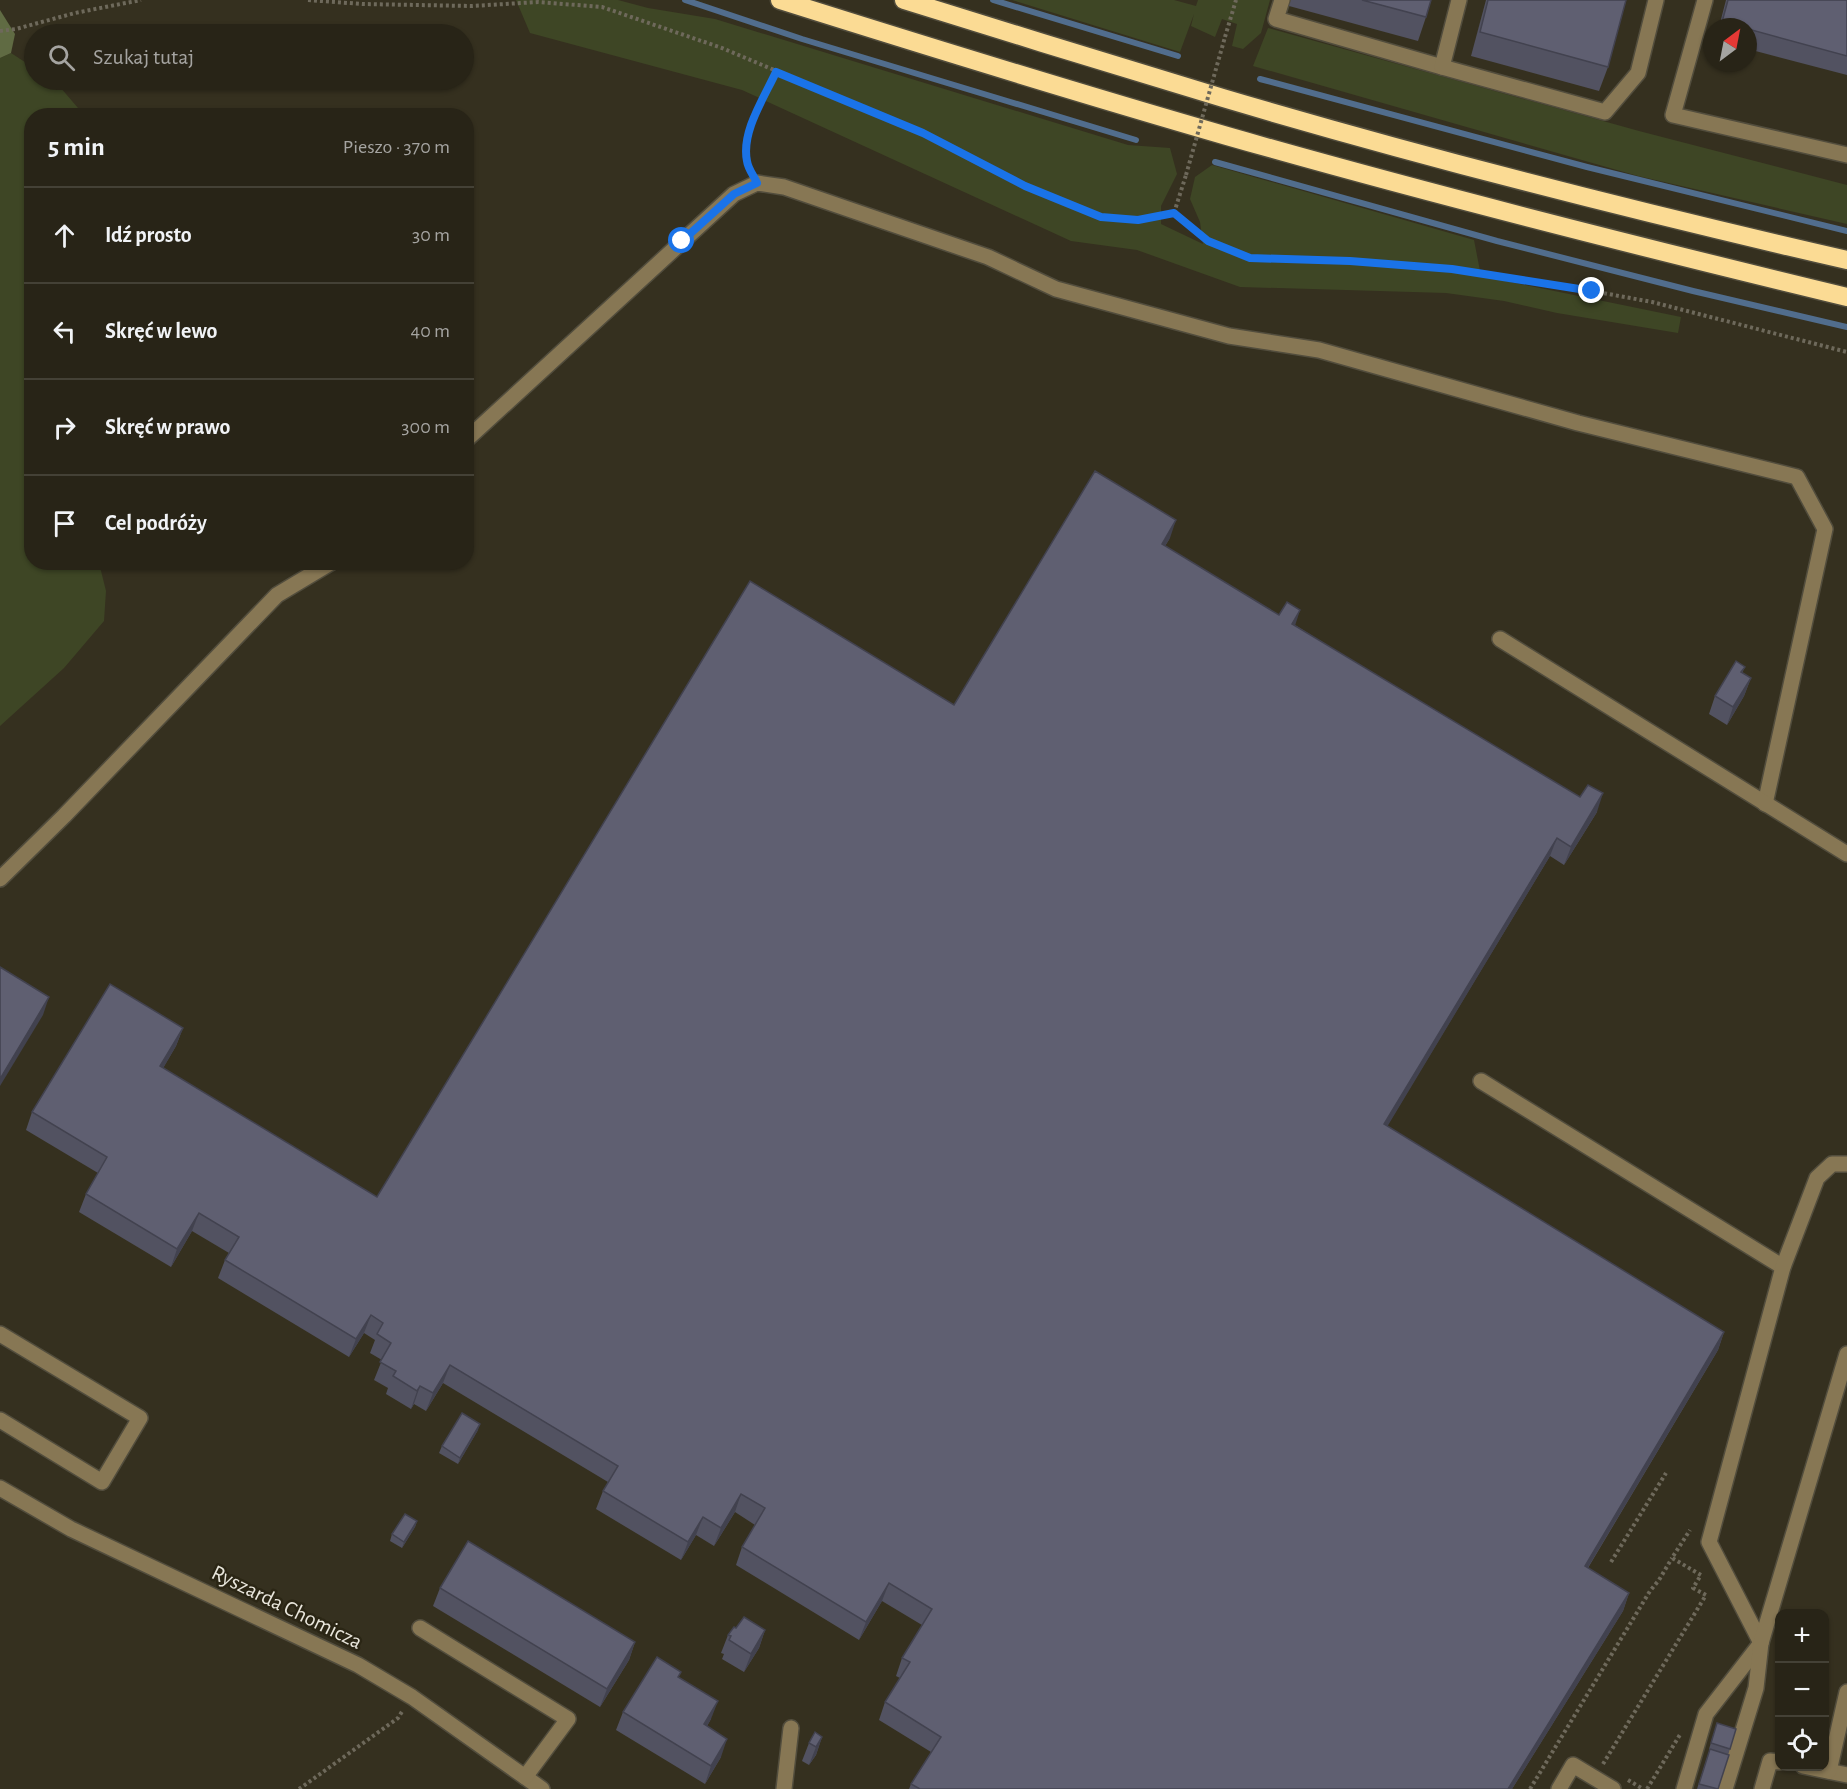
<!DOCTYPE html>
<html lang="pl">
<meta charset="utf-8">
<style>
:root{--surface:#282417;--page:#343024;--text:#f1f3f6;--muted:#a5a4a1;--line:#444136}
body{margin:0;font-family:"Alegreya Sans",sans-serif;background:var(--page);color:var(--text)}
.controls{position:absolute;right:18px;bottom:18px;display:grid;overflow:hidden;border-radius:12px;box-shadow:0 2px 4px #0004}
.controls button{width:54px;height:54px;display:grid;place-items:center;padding:0;border:0;border-bottom:2px solid var(--line);background:var(--surface);color:var(--text);font:30px sans-serif}
.compass{position:absolute;left:1703px;top:18px;width:54px;height:54px;border-radius:50%;background:var(--surface);box-shadow:0 2px 4px #0004;rotate:32deg}
.stop{position:absolute;width:18px;height:18px;margin:-14px;border:4px solid #1a73e8;border-radius:50%;background:#fff}
.stop.end{background:#1a73e8;border-color:#fff;box-shadow:0 2px 6px #0008}
.list{margin:0;padding:0;list-style:none}
h2{display:flex;justify-content:space-between;align-items:center;height:78px;margin:0;padding:0 24px;font-size:26px}
h2 small{font-size:20px;font-weight:400;color:var(--muted)}
.list li{display:grid;grid-template-columns:39px 1fr auto;gap:18px;align-items:center;box-sizing:border-box;height:96px;padding:0 24px;border-top:2px solid var(--line)}
.list b{display:block;font-size:22px;white-space:nowrap}
.list em{font-size:20px;font-style:normal;color:var(--muted)}
.icon{flex:none;width:33px;height:33px;fill:none;stroke:currentColor;stroke-width:2;stroke-linecap:round;stroke-linejoin:round}
.map{position:relative;flex:none;width:1847px;height:1789px;overflow:hidden}
.search{position:absolute;background:var(--surface);box-shadow:0 2px 4px #0004;left:24px;top:24px;width:450px;height:66px;display:flex;align-items:center;gap:15px;box-sizing:border-box;padding:0 21px;border-radius:33px;color:var(--muted);font-size:22px}
.panel{position:absolute;background:var(--surface);box-shadow:0 2px 4px #0004;left:24px;top:108px;width:450px;height:462px;border-radius:24px}
.map>svg:first-child{display:block}
.green{fill:#3e4625}
.forest{fill:#606b43}
.lines{fill:none;stroke-linecap:round;stroke-linejoin:round}
.stream{stroke:#516d8d;stroke-width:6}
.minor-casing{stroke:#524d3d;stroke-width:18}
.highway-casing{stroke:#524d3d;stroke-width:21}
.path{stroke:#6e695b;stroke-width:4;stroke-dasharray:3 3;stroke-linecap:butt}
.minor{stroke:#877754;stroke-width:15}
.highway{stroke:#fbdb94;stroke-width:18}
.path-bridge{stroke:#6e695b;stroke-width:4;stroke-dasharray:3 3;stroke-linecap:butt}
.wall{fill:#525261}
.shaded-wall{fill:#42424f}
.building{fill:#5f5f71;stroke:#42424f;stroke-width:1.5}
.route{stroke:#1a73e8;stroke-width:8}
.labels{text-anchor:middle;dominant-baseline:central;stroke-width:5;stroke-linejoin:round;paint-order:stroke}
.street-label{font-size:22px;fill:#e9e6dc;stroke:#2b2615}
</style>
<div class="map">
<svg width="1847" height="1789" viewBox="0 0 1847 1789">
<rect width="100%" height="100%" fill="#35301f"/>
<g class="green">
<path d="M 516,0 L 618,0 L 648,8 L 715,19 L 1128,145 L 1170,148 L 1177,174 L 1161,206 L 1161,224 L 1203,244 L 1200,222 L 1190,199 L 1195,177 L 1212,165 L 1474,240 L 1481,276 L 1681,317 L 1678,333 L 1557,313 L 1504,301 L 1446,293 L 1240,287 L 1137,250 L 1071,241 L 742,90 L 530,33 Z"/>
<path d="M 1012,0 L 1174,0 L 1196,6 L 1198,0 L 1270,0 L 1261,33 L 1243,49 L 1232,46 L 1237,24 L 1222,19 L 1215,37 L 1191,26 L 1194,14 L 1180,52 Z"/>
<path d="M 1268,28 L 1639,131 L 1847,185 L 1847,224 L 1638,176 L 1253,66 Z"/>
<path d="M 11,53 L 34,68 L 34,80 L 54,80 L 84,115 L 32,116 L 32,562 L 99,563 L 106,591 L 104,621 L 64,668 L 0,726 L 0,58 Z"/>
</g>
<path class="forest" d="M 0,10 L 15,34 L 11,53 L 0,58 Z"/>
<g class="lines">
<g class="stream">
<path d="M 685,0 L 802,39 L 1136,140"/>
<path d="M 993,0 L 1178,56"/>
<path d="M 1260,79 L 1587,167 L 1847,231"/>
<path d="M 1215,162 L 1497,241 L 1693,291 L 1847,327"/>
</g>
<g class="minor-casing">
<g id="minor">
<path d="M 1282,0 L 1276,19 L 1442,67"/>
<path d="M 1459,0 L 1442,67 L 1605,112 L 1638,73 L 1656,0"/>
<path d="M 1705,0 L 1673,115 L 1847,155"/>
<path d="M 466,440 L 734,194 L 757,183 L 784,187 L 988,257 L 1056,289 L 1229,336 L 1319,350 L 1578,423 L 1797,477 L 1825,529 L 1765,804"/>
<path d="M 1500,639 L 1847,854"/>
<path d="M 0,879 L 64,816 L 277,595 L 332,562"/>
<path d="M 1481,1081 L 1783,1267"/>
<path d="M 0,1334 L 140,1418 L 102,1482 L 0,1420"/>
<path d="M 0,1488 L 71,1529 L 358,1665 L 412,1697 L 542,1789"/>
<path d="M 420,1628 L 568,1719 L 525,1777"/>
<path d="M 1761,1643 L 1709,1542 L 1783,1267 L 1817,1178 L 1832,1164 L 1847,1164"/>
<path d="M 1803,1766 L 1847,1775"/>
<path d="M 1829,1771 L 1847,1692"/>
<path d="M 784,1789 L 791,1728"/>
<path d="M 1559,1789 L 1573,1765 L 1613,1789"/>
<path d="M 1684,1789 L 1706,1714 L 1761,1643"/>
<path d="M 1725,1789 L 1756,1688 L 1761,1643 L 1847,1354"/>
<path d="M 1762,1789 L 1770,1761 L 1780,1762"/>
</g>
</g>
<g class="highway-casing">
<g id="highway">
<path d="M 780,0 C 929,47 1078,93 1227,136 C 1433,195 1640,247 1847,297"/>
<path d="M 904,0 C 1010,33 1117,66 1223,98 C 1429,159 1638,212 1847,260"/>
</g>
</g>
<g class="path">
<path d="M 308,0 L 362,4 L 472,6 L 538,2 L 602,7 L 722,48 L 923,133 L 1025,186 L 1101,217 L 1138,220 L 1174,213 L 1208,241 L 1250,258 L 1350,261 L 1452,269 L 1592,291 L 1652,302 L 1847,352"/>
<path d="M 0,31 L 16,29 L 75,13 L 141,0"/>
<path d="M 1225,37 L 1236,0"/>
<path d="M 750,169 C 735,141 764,98 776,72"/>
<path d="M 1174,213 L 1186,175"/>
<path d="M 1611,1562 L 1666,1473"/>
<path d="M 1603,1764 L 1706,1595 L 1693,1588 L 1701,1575 L 1672,1558 L 1690,1530"/>
<path d="M 1628,1780 L 1643,1789"/>
<path d="M 299,1789 L 398,1718 L 403,1710"/>
<path d="M 1530,1789 L 1650,1591 L 1659,1580 L 1672,1558"/>
<path d="M 1647,1789 L 1681,1733"/>
</g>
<use href="#minor" class="minor"/>
<use href="#highway" class="highway"/>
<path class="path-bridge" d="M 1186,175 L 1225,37"/>
</g>
<g class="wall">
<path d="M 1291,0 L 1431,0 L 1426,17 L 1418,41 L 1289,6 Z"/>
<path d="M 1486,0 L 1626,0 L 1608,67 L 1599,91 L 1471,56 Z"/>
<path d="M 1726,0 L 1847,0 L 1847,75 L 1748,49 L 1748,27 L 1719,27 Z"/>
<path d="M 1170,538 L 1165,546 L 1295,625 L 1597,812 L 1564,865 L 1550,856 L 1387,1126 L 1724,1332 L 1718,1350 L 1588,1568 L 1629,1593 L 1623,1611 L 1512,1789 L 909,1789 L 911,1784 L 931,1752 L 879,1720 L 885,1702 L 900,1678 L 896,1676 L 902,1658 L 922,1625 L 882,1601 L 859,1640 L 736,1565 L 742,1547 L 755,1525 L 735,1512 L 714,1546 L 696,1535 L 681,1560 L 596,1509 L 603,1491 L 608,1482 L 443,1383 L 426,1411 L 414,1404 L 411,1409 L 386,1394 L 388,1388 L 374,1380 L 382,1360 L 370,1353 L 375,1340 L 364,1333 L 349,1357 L 218,1278 L 225,1260 L 229,1253 L 192,1231 L 171,1267 L 79,1212 L 86,1194 L 98,1173 L 26,1130 L 32,1112 L 183,1028 L 176,1046 L 163,1068 L 377,1197 L 954,705 Z"/>
<path d="M 1745,667 L 1742,673 L 1751,678 L 1744,696 L 1727,725 L 1709,714 L 1715,696 Z"/>
<path d="M 478,1430 L 458,1464 L 439,1453 L 442,1446 Z"/>
<path d="M 417,1521 L 415,1527 L 402,1548 L 390,1541 L 392,1534 Z"/>
<path d="M 440,1588 L 635,1642 L 629,1660 L 600,1707 L 433,1606 Z"/>
<path d="M 736,1628 L 765,1630 L 759,1648 L 744,1672 L 722,1659 L 724,1654 L 721,1653 L 728,1635 Z"/>
<path d="M 679,1677 L 711,1719 L 707,1726 L 721,1757 L 705,1784 L 616,1730 L 623,1712 Z"/>
<path d="M 1717,1723 L 1736,1729 L 1728,1755 L 1709,1749 Z"/>
<path d="M 822,1737 L 816,1755 L 809,1765 L 802,1761 L 809,1743 Z"/>
<path d="M 1710,1749 L 1718,1789 L 1697,1789 L 1706,1761 Z"/>
</g>
<g class="shaded-wall">
<path d="M 1176,520 L 1170,538 L 1155,562 L 1162,544 Z"/>
<path d="M 1300,610 L 1294,629 L 1292,624 Z"/>
<path d="M 1751,678 L 1744,696 L 1727,725 L 1733,707 Z"/>
<path d="M 1603,793 L 1597,812 L 1564,865 L 1571,847 Z"/>
<path d="M 1557,838 L 1550,856 L 1378,1142 L 1384,1124 Z"/>
<path d="M 49,997 L 43,1015 L 0,1086 L 0,1079 Z"/>
<path d="M 183,1028 L 176,1046 L 154,1084 L 160,1066 Z"/>
<path d="M 199,1213 L 192,1231 L 171,1267 L 177,1249 Z"/>
<path d="M 371,1315 L 364,1333 L 349,1357 L 356,1339 Z"/>
<path d="M 1724,1332 L 1718,1350 L 1578,1584 L 1585,1566 Z"/>
<path d="M 450,1365 L 443,1383 L 426,1411 L 433,1393 Z"/>
<path d="M 420,1386 L 414,1404 L 411,1409 L 417,1391 Z"/>
<path d="M 480,1424 L 478,1430 L 458,1464 L 460,1458 Z"/>
<path d="M 741,1494 L 735,1512 L 714,1546 L 721,1528 Z"/>
<path d="M 703,1517 L 696,1535 L 681,1560 L 688,1542 Z"/>
<path d="M 417,1521 L 415,1527 L 402,1548 L 404,1542 Z"/>
<path d="M 889,1583 L 882,1601 L 859,1640 L 866,1622 Z"/>
<path d="M 1629,1593 L 1623,1611 L 1512,1789 L 1508,1789 Z"/>
<path d="M 765,1630 L 759,1648 L 744,1672 L 751,1654 Z"/>
<path d="M 635,1642 L 629,1660 L 600,1707 L 607,1689 Z"/>
<path d="M 718,1701 L 711,1719 L 697,1743 L 704,1724 Z"/>
<path d="M 822,1737 L 816,1755 L 809,1765 L 816,1747 Z"/>
<path d="M 727,1739 L 721,1757 L 705,1784 L 711,1766 Z"/>
</g>
<g class="building">
<path d="M 1362,0 L 1431,0 L 1426,17 Z"/>
<path d="M 1488,0 L 1626,0 L 1608,67 L 1480,32 Z"/>
<path d="M 1728,0 L 1847,0 L 1847,56 L 1748,29 L 1748,27 L 1740,27 L 1722,22 Z"/>
<path d="M 1095,471 L 1176,520 L 1162,544 L 1279,615 L 1287,602 L 1300,610 L 1292,624 L 1580,797 L 1588,785 L 1603,793 L 1571,847 L 1557,838 L 1384,1124 L 1724,1332 L 1585,1566 L 1629,1593 L 1508,1789 L 920,1789 L 911,1784 L 941,1737 L 885,1702 L 910,1662 L 902,1658 L 932,1609 L 889,1583 L 866,1622 L 742,1547 L 765,1508 L 741,1494 L 721,1528 L 703,1517 L 688,1542 L 603,1491 L 618,1466 L 450,1365 L 433,1393 L 420,1386 L 417,1391 L 393,1376 L 396,1371 L 380,1362 L 391,1343 L 377,1334 L 383,1323 L 371,1315 L 356,1339 L 225,1260 L 239,1237 L 199,1213 L 177,1249 L 86,1194 L 107,1157 L 32,1112 L 110,984 L 183,1028 L 160,1066 L 377,1197 L 750,581 L 954,705 Z"/>
<path d="M 1736,661 L 1745,667 L 1741,672 L 1751,678 L 1733,707 L 1715,696 Z"/>
<path d="M 0,967 L 49,997 L 0,1079 Z"/>
<path d="M 462,1413 L 480,1424 L 460,1458 L 442,1446 Z"/>
<path d="M 405,1514 L 417,1521 L 404,1542 L 392,1534 Z"/>
<path d="M 468,1541 L 635,1642 L 607,1689 L 440,1588 Z"/>
<path d="M 744,1617 L 765,1630 L 751,1654 L 729,1640 L 731,1636 L 728,1635 L 734,1627 L 736,1628 Z"/>
<path d="M 657,1657 L 681,1672 L 678,1677 L 718,1701 L 704,1724 L 727,1739 L 711,1766 L 623,1712 Z"/>
<path d="M 1717,1723 L 1736,1729 L 1730,1749 L 1711,1743 Z"/>
<path d="M 815,1732 L 822,1737 L 816,1747 L 809,1743 Z"/>
<path d="M 1710,1749 L 1729,1755 L 1718,1789 L 1699,1784 Z"/>
</g>
<g class="lines">
<path class="route" d="M 682,241 L 734,194 L 757,183 C 754,176 748,169 747,161 C 741,132 764,98 776,72 L 923,133 L 1025,186 L 1101,217 L 1138,220 L 1174,213 L 1208,241 L 1250,258 L 1350,261 L 1452,269 L 1592,291"/>
</g>
<g class="labels">
<g class="street-label">
<text transform="translate(287 1607) rotate(26)">Ryszarda Chomicza</text>
</g>
</g>
</svg>
<div class="controls">
<button>+</button>
<button>−</button>
<button><svg class="icon" aria-label="locate" viewBox="0 0 24 24"><circle cx="12" cy="12" r="6"/><path d="M12 2v4M12 18v4M2 12h4M18 12h4"/></svg></button>
</div>
<svg class="compass" viewBox="-18 -18 36 36"><path d="M0-13l5 13h-10z" fill="#e53935"/><path d="M0 13l5-13h-10z" fill="#a5a4a1"/></svg>
<div class="stop" style="left:682px;top:241px"></div>
<div class="stop end" style="left:1592px;top:291px"></div>
<div class="search"><svg class="icon" aria-label="search" viewBox="0 0 24 24"><circle cx="10" cy="10" r="6"/><path d="M15 15l6 6"/></svg>Szukaj tutaj</div>
<section class="panel">
<h2>5 min<small>Pieszo · 370 m</small></h2>
<ul class="list">
<li><svg class="icon" aria-label="ahead" viewBox="0 0 24 24"><path d="M12 20V5M6 11l6-6 6 6"/></svg><div><b>Idź prosto</b></div><em>30 m</em></li>
<li><svg class="icon" aria-label="left" viewBox="0 0 24 24"><path d="M17 20v-9H6M10 6l-5 5 5 5"/></svg><div><b>Skręć w lewo</b></div><em>40 m</em></li>
<li><svg class="icon" aria-label="right" viewBox="0 0 24 24"><path d="M7 20v-9h11M14 6l5 5-5 5"/></svg><div><b>Skręć w prawo</b></div><em>300 m</em></li>
<li><svg class="icon" aria-label="arrive" viewBox="0 0 24 24"><path d="M6 21V4h12l-3 4 3 4H6"/></svg><div><b>Cel podróży</b></div></li>
</ul>
</section>
</div>
